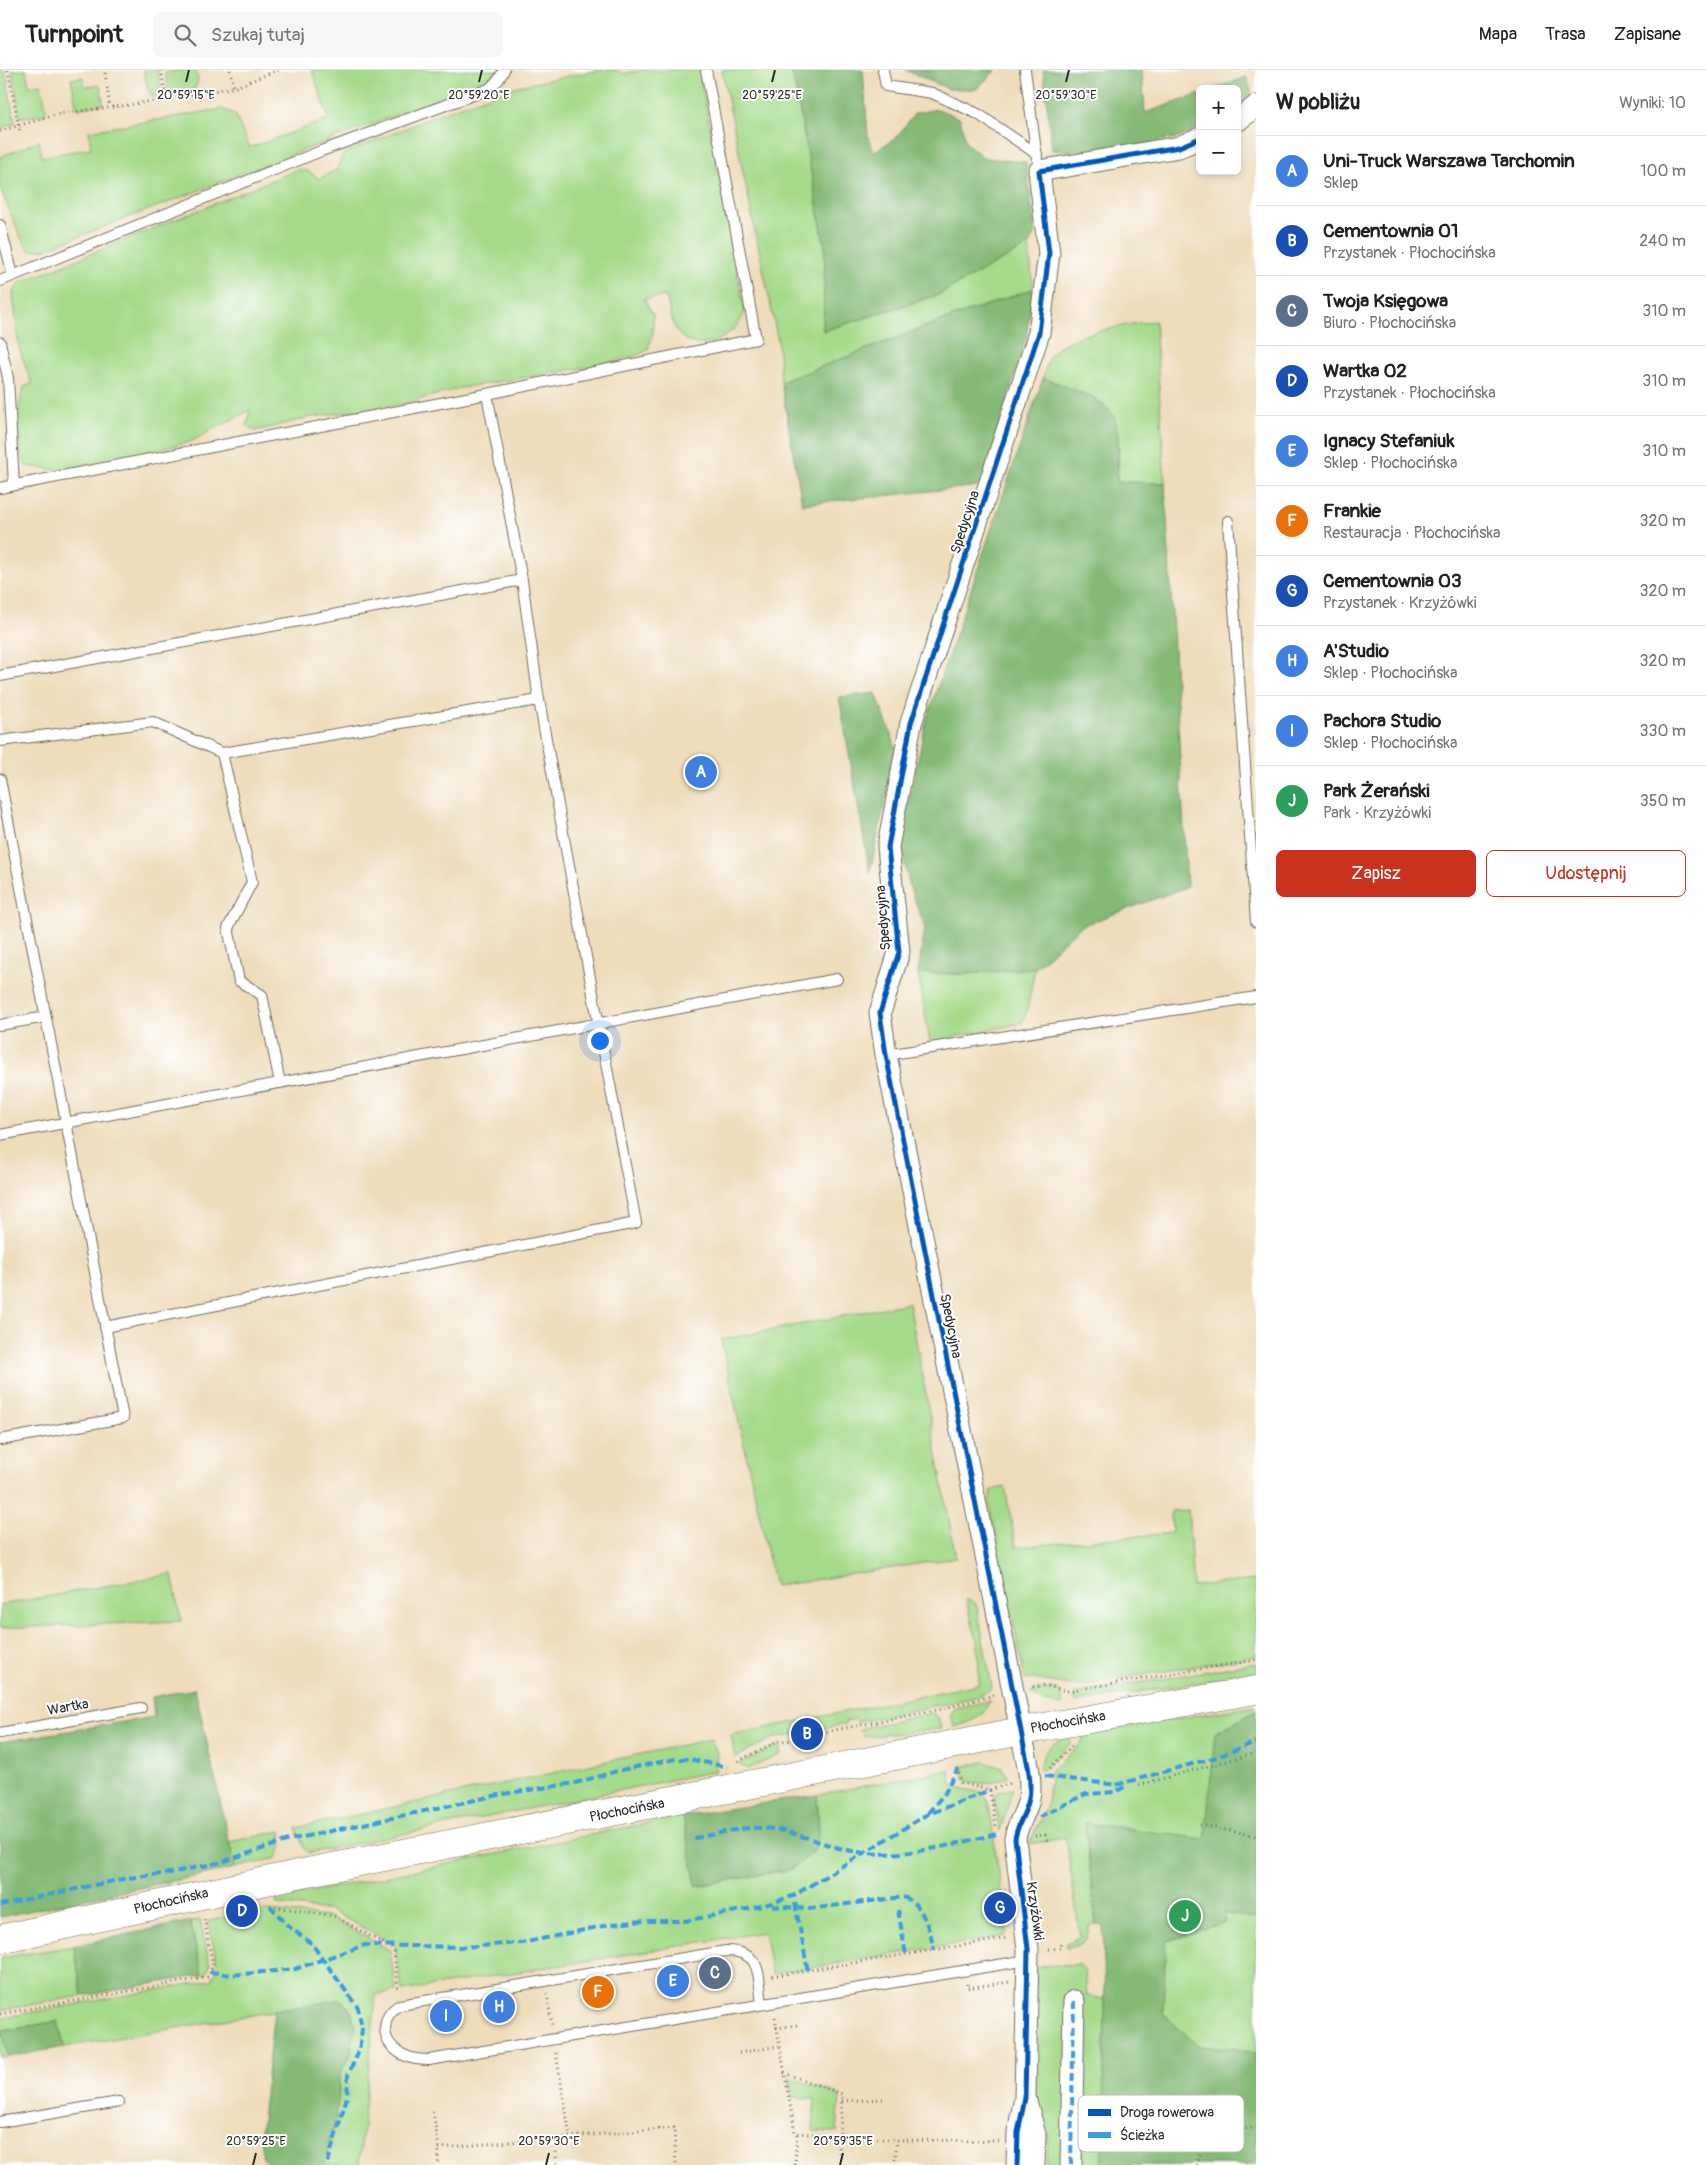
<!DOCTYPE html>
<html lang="pl">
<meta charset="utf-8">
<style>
:root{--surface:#fff;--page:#f6f6f6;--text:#202124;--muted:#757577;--line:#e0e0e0;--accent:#c8321e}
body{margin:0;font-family:Pangolin,sans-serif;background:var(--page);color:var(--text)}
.controls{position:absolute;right:15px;top:15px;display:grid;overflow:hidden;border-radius:8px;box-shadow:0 2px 8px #0003}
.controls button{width:45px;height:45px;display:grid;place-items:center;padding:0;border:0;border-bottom:1px solid var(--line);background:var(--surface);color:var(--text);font:25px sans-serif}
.you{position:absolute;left:599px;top:970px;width:18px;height:18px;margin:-12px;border:4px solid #fff;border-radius:50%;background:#1a73e8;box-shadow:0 0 0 8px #1a73e833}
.badge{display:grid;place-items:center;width:32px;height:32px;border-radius:50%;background:var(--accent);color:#fff;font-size:16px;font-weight:700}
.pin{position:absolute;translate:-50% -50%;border:2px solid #fff;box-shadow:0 1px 5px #0006}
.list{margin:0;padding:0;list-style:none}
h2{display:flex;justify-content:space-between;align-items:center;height:65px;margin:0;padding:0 20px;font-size:21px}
h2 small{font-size:16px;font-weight:400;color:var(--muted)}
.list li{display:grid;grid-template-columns:32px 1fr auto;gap:15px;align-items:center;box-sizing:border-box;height:70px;padding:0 20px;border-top:1px solid var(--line)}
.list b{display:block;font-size:19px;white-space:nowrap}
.list p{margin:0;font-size:16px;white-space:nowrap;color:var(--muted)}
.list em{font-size:16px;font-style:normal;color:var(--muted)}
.actions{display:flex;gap:10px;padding:15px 20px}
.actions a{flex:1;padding:11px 0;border:1px solid var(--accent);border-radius:8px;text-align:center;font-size:18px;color:var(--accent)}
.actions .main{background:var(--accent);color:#fff}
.icon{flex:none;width:28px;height:28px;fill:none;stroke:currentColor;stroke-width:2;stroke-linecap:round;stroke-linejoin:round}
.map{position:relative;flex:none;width:1256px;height:2095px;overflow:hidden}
header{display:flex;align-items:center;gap:30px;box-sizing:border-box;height:70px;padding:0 25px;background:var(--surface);border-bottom:1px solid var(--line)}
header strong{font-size:24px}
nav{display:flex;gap:28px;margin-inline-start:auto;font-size:18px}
.search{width:350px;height:45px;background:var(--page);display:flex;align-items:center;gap:12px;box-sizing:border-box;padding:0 18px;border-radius:8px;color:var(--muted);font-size:19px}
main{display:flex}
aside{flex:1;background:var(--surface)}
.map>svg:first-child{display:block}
.green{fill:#a5da8a;stroke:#68825a}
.forest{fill:#84ba76;stroke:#587250}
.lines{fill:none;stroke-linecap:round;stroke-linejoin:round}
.lane-casing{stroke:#6f695d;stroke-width:12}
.street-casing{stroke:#6f695d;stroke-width:23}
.secondary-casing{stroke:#6f695d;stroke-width:29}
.path{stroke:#6f695d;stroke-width:3;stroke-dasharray:1 4;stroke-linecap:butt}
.lane{stroke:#fff;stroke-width:10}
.street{stroke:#fff;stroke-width:21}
.secondary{stroke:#fff;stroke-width:28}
.quiet{stroke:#3d9ce1;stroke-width:4;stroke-dasharray:8 4;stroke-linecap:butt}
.cycleway-casing{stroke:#fff;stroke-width:8}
.cycleway{stroke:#0057b8;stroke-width:5}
.ticks{fill:none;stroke:#2b2b2b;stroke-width:2}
.labels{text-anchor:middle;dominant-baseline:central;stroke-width:4;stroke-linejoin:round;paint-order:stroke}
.street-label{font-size:14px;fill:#2b2b2b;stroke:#fff}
.key{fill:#fff;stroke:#bfbfbf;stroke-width:1}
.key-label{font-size:14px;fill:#2b2b2b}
.ticks-label{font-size:12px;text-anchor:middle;fill:#2b2b2b;stroke:#fff;stroke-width:4;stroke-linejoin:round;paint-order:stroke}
</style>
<header>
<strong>Turnpoint</strong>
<div class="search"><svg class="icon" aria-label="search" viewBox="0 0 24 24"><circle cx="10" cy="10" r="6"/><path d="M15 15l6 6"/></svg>Szukaj tutaj</div>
<nav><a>Mapa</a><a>Trasa</a><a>Zapisane</a></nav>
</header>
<main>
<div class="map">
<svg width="1256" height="2095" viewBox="0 0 1256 2095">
<rect width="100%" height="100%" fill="#fff"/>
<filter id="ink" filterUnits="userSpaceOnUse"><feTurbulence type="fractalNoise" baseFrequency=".02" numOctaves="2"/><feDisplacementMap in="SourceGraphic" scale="10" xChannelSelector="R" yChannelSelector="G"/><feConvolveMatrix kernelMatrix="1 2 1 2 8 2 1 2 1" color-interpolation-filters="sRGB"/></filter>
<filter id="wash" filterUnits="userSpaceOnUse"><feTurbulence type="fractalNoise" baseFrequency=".0096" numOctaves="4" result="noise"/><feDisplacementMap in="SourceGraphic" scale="20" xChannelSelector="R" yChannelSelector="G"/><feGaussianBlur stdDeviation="1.12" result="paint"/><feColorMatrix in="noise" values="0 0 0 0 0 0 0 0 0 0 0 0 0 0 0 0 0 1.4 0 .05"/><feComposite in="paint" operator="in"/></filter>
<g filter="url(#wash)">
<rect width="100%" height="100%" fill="#eedcba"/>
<g class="green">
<path d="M 0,0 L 5,0 L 15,53 L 0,59 Z"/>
<path d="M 12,0 L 26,0 L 29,16 L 41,14 L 46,38 L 45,45 L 20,47 Z"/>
<path d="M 143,0 L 158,0 L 161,25 L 153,27 L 149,22 Z"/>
<path d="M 179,0 L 195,0 L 198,10 L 195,19 L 173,23 L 168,20 L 165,3 Z"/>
<path d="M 312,0 L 498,0 L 493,8 L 485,13 L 422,35 L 46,179 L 30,181 L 20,166 L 0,118 L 0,87 L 39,71 L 42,87 L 91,78 L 89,61 L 222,39 L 235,44 L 249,77 L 255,76 L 329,49 Z"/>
<path d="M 599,0 L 618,0 L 623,4 L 640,0 L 699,0 L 745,242 C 736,264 706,285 683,268 C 671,259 670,239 666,226 L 644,229 L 653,245 L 653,263 L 648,280 L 638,285 L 589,297 L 461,318 L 399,335 L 312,347 L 255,361 L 247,356 L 250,340 L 190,372 L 68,401 L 26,396 C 15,375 16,340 24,317 L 32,314 L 19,278 L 13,223 L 19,213 L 297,100 C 306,98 313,104 319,109 L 337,99 L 343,84 L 447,41 L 518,16 Z"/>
<path d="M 722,0 L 792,0 L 825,177 L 823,261 L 938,225 L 1029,175 L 1033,219 L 938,252 L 781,312 L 778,271 Z"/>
<path d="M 83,7 L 84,17 L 98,15 L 101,17 L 103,34 L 77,39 L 71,9 Z"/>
<path d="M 1155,251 L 1165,413 L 1117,412 L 1119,377 L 1095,328 L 1043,308 C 1045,301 1047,293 1050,286 C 1062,264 1131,254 1155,251 Z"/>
<path d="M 1035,898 L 1027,941 L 1022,953 L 930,972 L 918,903 L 964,904 Z"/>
<path d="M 909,1233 L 956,1488 L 775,1516 L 721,1270 Z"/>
<path d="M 1005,1417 L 1016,1477 L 1172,1463 L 1171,1441 L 1188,1440 L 1193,1516 L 1256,1510 L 1256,1586 L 1076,1616 L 1033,1609 L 1025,1610 L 989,1431 L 992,1420 Z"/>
<path d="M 172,1504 L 181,1551 L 0,1558 L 0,1535 Z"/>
<path d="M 966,1529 L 975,1533 L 977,1537 L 992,1618 L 976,1627 L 857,1652 L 857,1649 L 845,1651 L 845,1654 L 818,1660 L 817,1657 L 796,1661 L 796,1664 L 771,1669 L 735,1688 L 731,1665 L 979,1614 L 978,1575 Z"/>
<path d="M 1256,1593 L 1256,1603 L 1076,1632 L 1074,1626 L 1077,1623 Z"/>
<path d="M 1051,1618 C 1061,1620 1061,1625 1063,1635 L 1043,1632 L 1030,1622 Z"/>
<path d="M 990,1631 C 982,1647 972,1652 954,1657 L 951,1644 L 955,1638 Z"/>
<path d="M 1256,1636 L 1256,1641 L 1215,1663 L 1256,1722 L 1256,2095 L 1047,2095 L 1048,2064 L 1041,2065 L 1034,2033 L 1036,1901 L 1040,1896 L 1079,1894 L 1085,1901 L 1087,1926 L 1105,1929 L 1133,1759 L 1085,1753 L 1096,1855 L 1089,1856 C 1088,1872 1082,1875 1067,1878 L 1066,1873 L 1074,1872 L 1074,1869 L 1080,1867 L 1066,1768 L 1029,1774 L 1046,1739 L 1051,1701 L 1083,1671 L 1082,1664 Z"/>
<path d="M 932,1643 L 938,1647 L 941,1659 L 864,1667 L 859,1659 Z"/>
<path d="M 1069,1666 L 1071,1673 L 1044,1699 L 1039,1700 C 1042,1681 1051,1672 1069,1666 Z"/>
<path d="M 711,1669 L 717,1683 L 715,1701 L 309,1783 L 304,1778 L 296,1758 Z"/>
<path d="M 779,1675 L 781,1684 L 748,1699 L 738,1694 Z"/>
<path d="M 984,1692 L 1002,1698 L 1008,1706 C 992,1715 982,1715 965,1710 L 962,1697 Z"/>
<path d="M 947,1700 L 950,1701 L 953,1716 L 982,1723 L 988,1729 L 1002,1825 L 994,1827 L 997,1848 L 1006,1848 L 1007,1863 L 1005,1866 L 772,1904 L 764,1862 L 402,1921 L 395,1875 L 332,1841 L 277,1834 L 276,1829 L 683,1746 L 697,1816 L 792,1799 L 814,1781 L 819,1762 L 817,1725 Z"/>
<path d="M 1013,1719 L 1000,1761 L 994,1728 L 999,1721 Z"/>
<path d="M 281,1761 L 282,1776 L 277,1788 L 235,1798 L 229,1772 Z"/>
<path d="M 259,1840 L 330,1847 L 390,1880 L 396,1921 L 376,1925 L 359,2095 L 324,2095 L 336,2048 L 341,2000 L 350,1987 L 355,1958 L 352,1944 L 347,1935 L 340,1930 L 64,1977 L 58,1951 L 3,1961 L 8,1987 L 0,1988 L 0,1948 L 212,1910 L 218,1897 L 208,1851 Z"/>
<path d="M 200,1850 L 210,1895 L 206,1904 L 202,1905 L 190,1851 Z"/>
<path d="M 74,1876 L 82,1926 L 0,1940 L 0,1888 Z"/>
<path d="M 789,2007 L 840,2025 L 837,2062 L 813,2061 L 815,2029 L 792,2027 Z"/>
</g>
<g class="forest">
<path d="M 792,0 L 863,0 L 868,66 L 873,82 L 896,68 L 915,43 L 938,39 L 960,48 L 966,73 L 984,88 L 1026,92 L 1035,162 L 1029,175 L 938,225 L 823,261 L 825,177 Z"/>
<path d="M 905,0 L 996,0 L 977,19 L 949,19 Z"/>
<path d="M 1043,0 L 1142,0 L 1145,43 L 1200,24 L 1200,57 L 1181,67 L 1095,83 L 1052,80 Z"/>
<path d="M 1246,7 L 1253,26 L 1237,36 L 1237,19 L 1214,19 Z"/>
<path d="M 1033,219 L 1026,268 L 981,416 L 802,434 L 781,312 L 938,252 Z"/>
<path d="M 1043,308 C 1063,316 1109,329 1115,350 C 1121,370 1117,392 1117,412 L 1165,413 L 1187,817 L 1081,856 L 1035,898 L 964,904 L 918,903 L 925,857 L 910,818 L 902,782 L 908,735 L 927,648 Z"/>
<path d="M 876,623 L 896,678 L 870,803 L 839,627 Z"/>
<path d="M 195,1619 L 235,1798 L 0,1847 L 0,1672 L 154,1647 L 152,1627 Z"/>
<path d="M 1256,1641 L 1256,1848 L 1224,1844 L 1225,1852 L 1166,1872 L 1163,1944 L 1199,1976 L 1231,1978 L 1256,1983 L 1256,2095 L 1102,2095 L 1105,1930 L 1103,1856 L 1096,1855 L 1085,1753 L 1205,1769 L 1215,1663 Z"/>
<path d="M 817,1725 L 819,1762 L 814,1781 L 792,1799 L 696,1816 L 683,1746 Z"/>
<path d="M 190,1851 L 202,1905 L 82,1926 L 74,1876 Z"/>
<path d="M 340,1930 L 347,1935 L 352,1944 L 355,1958 L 350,1987 L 341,2000 L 336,2048 L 324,2095 L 269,2095 L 263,2088 L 260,2069 L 274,1940 Z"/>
<path d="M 58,1951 L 64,1977 L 8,1987 L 3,1961 Z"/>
</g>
</g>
<g filter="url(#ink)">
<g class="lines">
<g class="lane-casing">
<g id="lane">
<path d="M 883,0 L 886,16 L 932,23 L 978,44 L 1037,84"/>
<path d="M 1025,0 L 1037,88"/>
<path d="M 0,155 L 13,205"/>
<path d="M 0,211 L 321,81 L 489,19 L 499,9 L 504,0"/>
<path d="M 0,272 L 8,308 L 14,415"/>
<path d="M 0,418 L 487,324 L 756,269 L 706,0"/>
<path d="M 1228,451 L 1256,852"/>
<path d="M 0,606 L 522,510"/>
<path d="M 0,671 L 153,652 L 222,683 L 539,630"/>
<path d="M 222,683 L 252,812 L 228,858 L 239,911 L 262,925 L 280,1013"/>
<path d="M 0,709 L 123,1348 L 0,1370"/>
<path d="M 0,955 L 46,947"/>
<path d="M 886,985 L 1256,927"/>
<path d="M 0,1065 L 837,909"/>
<path d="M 105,1257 L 636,1153 L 570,801 L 539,630 L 522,510 L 487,324"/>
<path d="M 0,1663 L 141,1638"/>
<path d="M 762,1934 C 758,1906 763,1881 726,1881 L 400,1935 C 382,1944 380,1968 396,1980 C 405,1988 418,1990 429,1990 L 1028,1890"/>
<path d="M 0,2052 L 119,2032"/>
</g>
</g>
<g class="street-casing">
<g id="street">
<path d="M 1237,51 L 1256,36"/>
<path d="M 1026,2031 L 1035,2064 L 1034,2095"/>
<path d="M 1017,2095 L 1018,2062 L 1025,2028 L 1028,1879 L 1015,1769 C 1017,1753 1027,1742 1029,1728 C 1033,1707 1024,1681 1021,1661 L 886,985 L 880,943 L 899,882 L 888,777 L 911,653 L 1039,263 L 1049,183 L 1039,101 L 1179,77 L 1200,68"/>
<path d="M 1071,2095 L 1074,1931"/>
</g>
</g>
<g class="secondary-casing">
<path id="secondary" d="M 0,1869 L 298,1804 L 1021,1661 L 1256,1620"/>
</g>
<g class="path">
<path d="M 8,0 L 20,63"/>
<path d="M 161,0 L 166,28"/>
<path d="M 230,0 L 234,17"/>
<path d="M 105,3 L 110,37"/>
<path d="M 0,61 L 62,43 L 122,36 L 236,17 L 278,0"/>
<path d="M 1033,1617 L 1044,1615 L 1067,1621 L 1256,1590"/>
<path d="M 738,1691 L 778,1671 L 799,1670 L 817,1666 L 825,1662 L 946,1638 L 994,1625"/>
<path d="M 958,1698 L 961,1713 L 990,1720 L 1011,1713"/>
<path d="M 1050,1698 L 1072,1676"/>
<path d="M 1139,1715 L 1256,1683"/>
<path d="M 990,1720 L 996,1756"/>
<path d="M 1200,1755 L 1256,1766"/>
<path d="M 1035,1766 L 1045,1765 L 1047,1771"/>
<path d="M 270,1836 L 334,1846 L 390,1877 L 394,1882 L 398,1921"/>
<path d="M 1049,1879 L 1061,1878 L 1060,1871"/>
<path d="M 772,1906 L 1008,1868"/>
<path d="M 967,1914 L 967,1918 L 1009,1912"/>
<path d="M 547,1924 L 552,1955"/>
<path d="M 0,1944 L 208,1907 L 213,1896 L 204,1848"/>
<path d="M 775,1947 L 795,2063 L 897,2070 L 998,2071"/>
<path d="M 776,1958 L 797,1955"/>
<path d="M 556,1983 L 570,2066"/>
<path d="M 739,1983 L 779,1976"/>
<path d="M 784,2003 L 842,2024 L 839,2083"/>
<path d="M 842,2031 L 883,2029"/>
<path d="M 433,2042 L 439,2078 L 438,2095"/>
<path d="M 554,2067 L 557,2095"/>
<path d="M 439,2078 L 674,2058 L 676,2095"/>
<path d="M 795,2095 L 797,2063"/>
<path d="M 895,2095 L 897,2070"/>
<path d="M 1197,2095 L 1206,2061 L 1256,2058"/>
</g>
<use href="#lane" class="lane"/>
<use href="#street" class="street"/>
<use href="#secondary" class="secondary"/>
<g class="quiet">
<path d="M 1045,1706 L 1116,1715 L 1217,1687 L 1256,1672"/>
<path d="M 928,1743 L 945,1723 L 958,1698"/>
<path d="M 1039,1747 L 1086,1724 L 1115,1722 L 1128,1715"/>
<path d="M 694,1768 C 715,1765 737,1757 758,1758 C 795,1758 829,1780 866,1783 C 910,1787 954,1774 997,1764"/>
<path d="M 795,1833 L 808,1901"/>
<path d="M 0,1835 L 128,1808 L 170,1803 L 222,1792 L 289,1770 L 503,1724 L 575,1713 L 621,1700 L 675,1689 L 689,1689 L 727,1697"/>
<path d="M 270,1836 L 288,1856 L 312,1874 L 358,1938 L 362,1959 L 359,1981 L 348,2005 L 347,2027 L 327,2095"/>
<path d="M 772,1836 L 809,1839 L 903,1827 C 923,1832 930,1862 934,1880"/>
<path d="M 898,1840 L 906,1885"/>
<path d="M 210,1902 L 232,1905 L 295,1899 L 365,1875 L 461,1877 L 522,1873 L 613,1854 L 644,1851 L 685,1851 L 762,1836 L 793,1826 L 926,1745 L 990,1720"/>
<path d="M 1071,2095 L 1074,1931"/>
</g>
<g class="cycleway-casing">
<path id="cycleway" d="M 1017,2095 L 1018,2062 L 1025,2028 L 1028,1879 L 1015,1769 C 1017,1753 1027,1742 1029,1728 C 1033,1707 1024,1681 1021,1661 L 886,985 L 880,943 L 899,882 L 888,777 L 911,653 L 1039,263 L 1049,183 L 1039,101 L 1179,77 L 1200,68"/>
</g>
<use href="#cycleway" class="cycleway"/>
</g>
</g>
<path class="ticks" d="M 186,12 L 189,0M 479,12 L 482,0M 772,12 L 775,0M 1066,12 L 1069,0M 253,2095 L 256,2083M 546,2095 L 549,2083M 840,2095 L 843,2083"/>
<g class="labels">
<g class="street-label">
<text transform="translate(965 452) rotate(-72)">Spedycyjna</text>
<text transform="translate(883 848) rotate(-95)">Spedycyjna</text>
<text transform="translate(951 1256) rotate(79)">Spedycyjna</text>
<text transform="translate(68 1637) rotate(-10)">Wartka</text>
<text transform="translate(1068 1652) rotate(-10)">Płochocińska</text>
<text transform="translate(627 1740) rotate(-11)">Płochocińska</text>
<text transform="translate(171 1831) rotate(-13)">Płochocińska</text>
<text transform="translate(1035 1841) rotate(82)">Krzyżówki</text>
</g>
</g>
<rect x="1078" y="2025" width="166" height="57" rx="8" class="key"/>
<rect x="1088" y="2039" width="23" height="7" fill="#0057b8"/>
<rect x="1088" y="2062" width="23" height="6" fill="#3d9ce1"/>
<g class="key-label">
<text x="1120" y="2047">Droga rowerowa</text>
<text x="1120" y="2070">Ścieżka</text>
</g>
<g class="ticks-label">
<text x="186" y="29">20°59'15"E</text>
<text x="479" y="29">20°59'20"E</text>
<text x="772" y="29">20°59'25"E</text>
<text x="1066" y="29">20°59'30"E</text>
<text x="256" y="2075">20°59'25"E</text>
<text x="549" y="2075">20°59'30"E</text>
<text x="843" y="2075">20°59'35"E</text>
</g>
</svg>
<div class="controls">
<button>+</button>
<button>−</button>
</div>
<div class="you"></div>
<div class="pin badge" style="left:701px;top:702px;background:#3f7fe0">A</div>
<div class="pin badge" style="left:807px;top:1664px;background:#1a4fb4">B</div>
<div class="pin badge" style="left:715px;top:1903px;background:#5c6f8a">C</div>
<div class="pin badge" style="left:242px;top:1841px;background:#1a4fb4">D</div>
<div class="pin badge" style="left:673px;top:1911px;background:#3f7fe0">E</div>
<div class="pin badge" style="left:598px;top:1922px;background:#e8710a">F</div>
<div class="pin badge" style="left:1000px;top:1838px;background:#1a4fb4">G</div>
<div class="pin badge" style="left:499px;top:1937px;background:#3f7fe0">H</div>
<div class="pin badge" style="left:446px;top:1946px;background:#3f7fe0">I</div>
<div class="pin badge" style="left:1185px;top:1846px;background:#2e9e5b">J</div>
</div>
<aside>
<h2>W pobliżu<small>Wyniki: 10</small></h2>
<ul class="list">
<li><span class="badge" style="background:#3f7fe0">A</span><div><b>Uni-Truck Warszawa Tarchomin</b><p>Sklep</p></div><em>100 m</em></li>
<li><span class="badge" style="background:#1a4fb4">B</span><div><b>Cementownia 01</b><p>Przystanek · Płochocińska</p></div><em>240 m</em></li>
<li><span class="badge" style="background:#5c6f8a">C</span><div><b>Twoja Księgowa</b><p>Biuro · Płochocińska</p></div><em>310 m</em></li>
<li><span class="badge" style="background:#1a4fb4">D</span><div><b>Wartka 02</b><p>Przystanek · Płochocińska</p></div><em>310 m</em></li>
<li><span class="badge" style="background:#3f7fe0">E</span><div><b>Ignacy Stefaniuk</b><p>Sklep · Płochocińska</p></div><em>310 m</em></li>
<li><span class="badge" style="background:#e8710a">F</span><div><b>Frankie</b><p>Restauracja · Płochocińska</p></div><em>320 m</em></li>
<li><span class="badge" style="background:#1a4fb4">G</span><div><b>Cementownia 03</b><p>Przystanek · Krzyżówki</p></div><em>320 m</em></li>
<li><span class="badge" style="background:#3f7fe0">H</span><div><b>A'Studio</b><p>Sklep · Płochocińska</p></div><em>320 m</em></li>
<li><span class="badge" style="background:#3f7fe0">I</span><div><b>Pachora Studio</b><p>Sklep · Płochocińska</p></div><em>330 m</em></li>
<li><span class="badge" style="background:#2e9e5b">J</span><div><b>Park Żerański</b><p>Park · Krzyżówki</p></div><em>350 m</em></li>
</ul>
<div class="actions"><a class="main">Zapisz</a><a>Udostępnij</a></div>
</aside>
</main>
